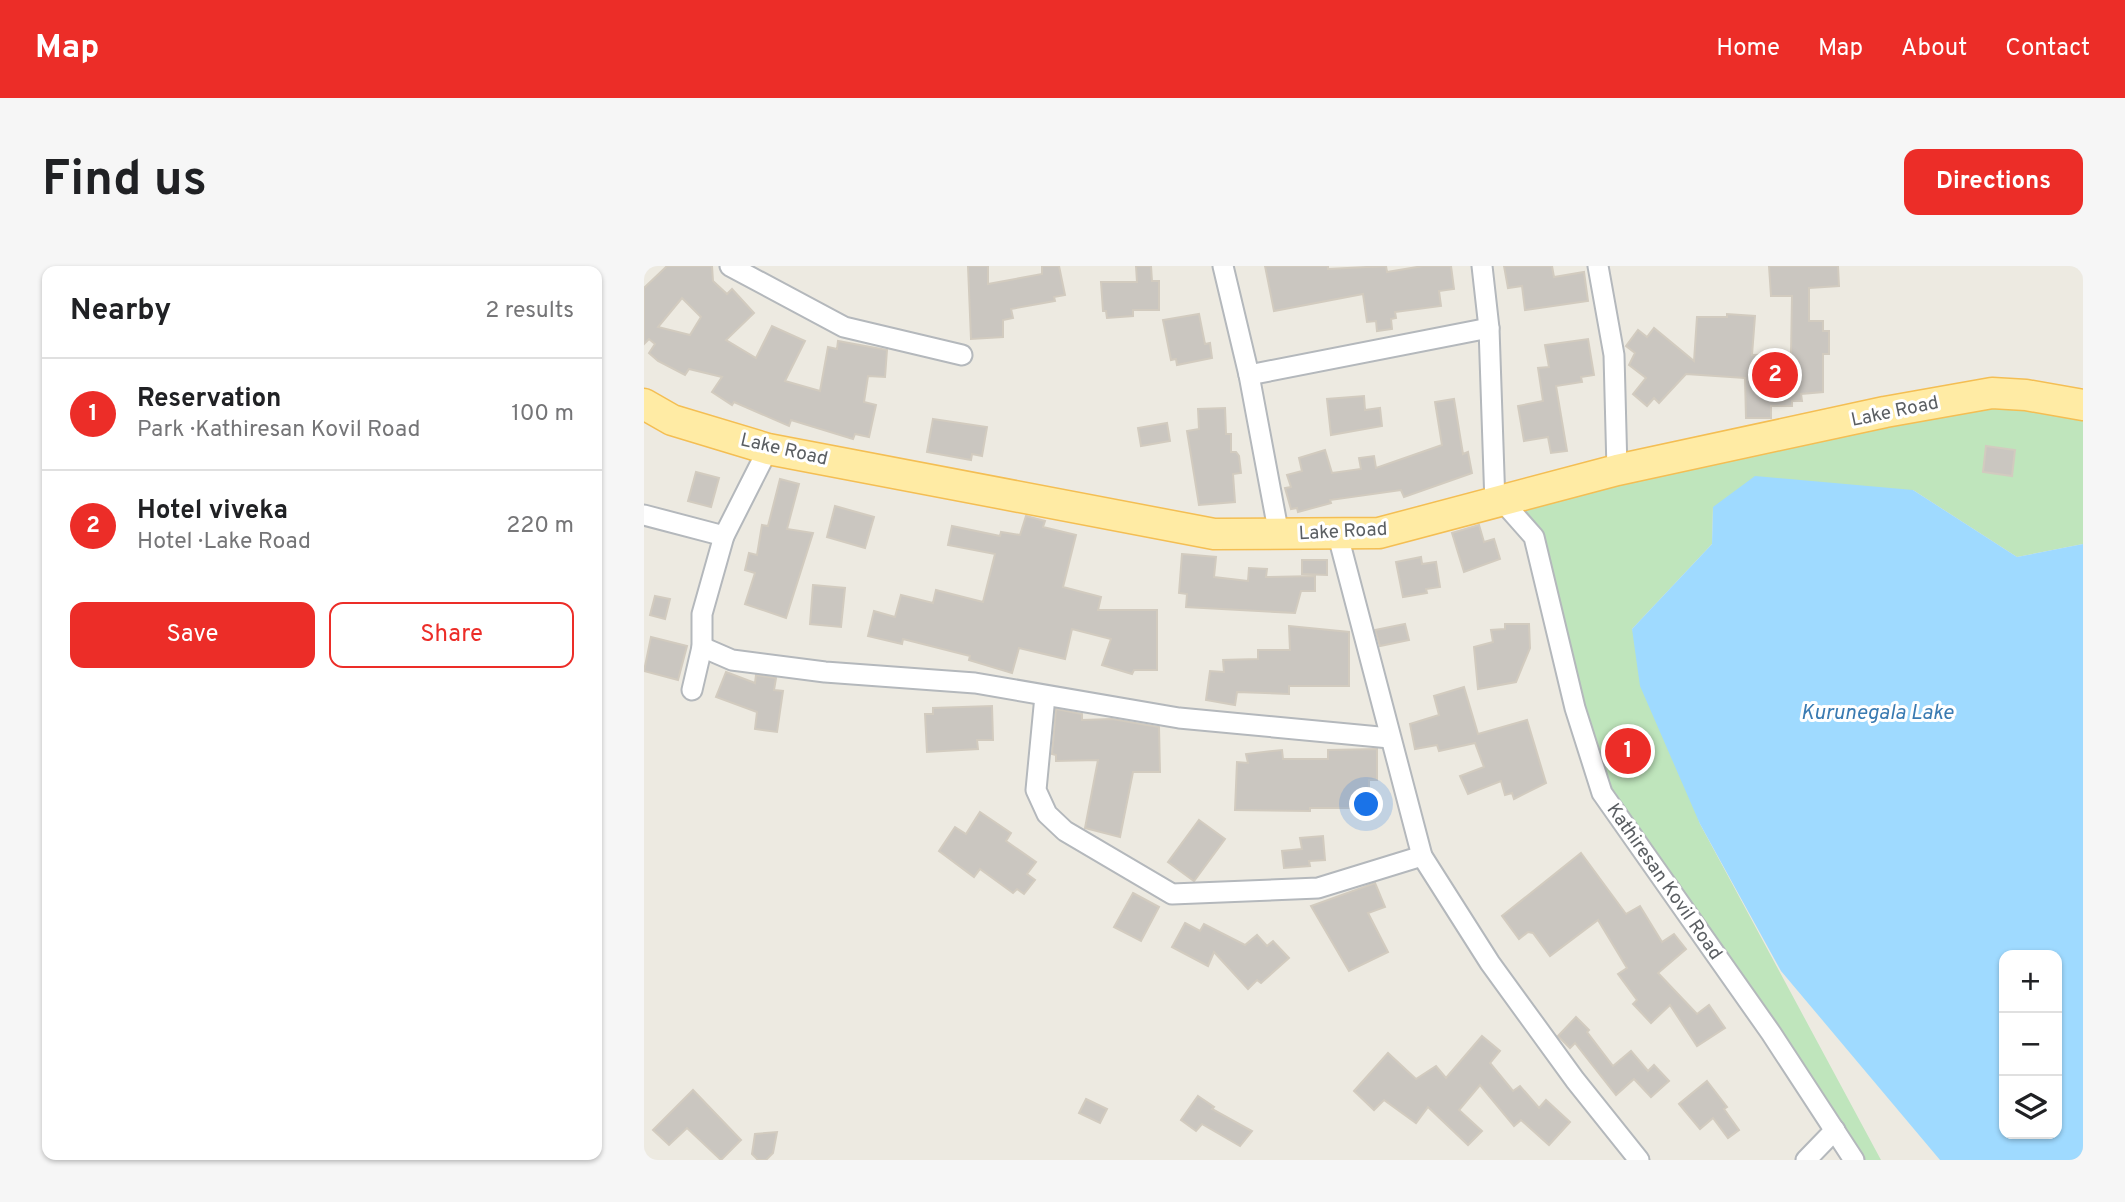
<!DOCTYPE html>
<meta charset="utf-8">
<style>
:root{--surface:#fff;--page:#f6f6f6;--text:#202124;--muted:#757577;--line:#e0e0e0;--accent:#ec2d28}
body{margin:0;font-family:Overpass,sans-serif;background:var(--page);color:var(--text)}
.controls{position:absolute;right:21px;bottom:21px;display:grid;overflow:hidden;border-radius:14px;box-shadow:0 2px 5px #0004}
.controls button{width:63px;height:63px;display:grid;place-items:center;padding:0;border:0;border-bottom:2px solid var(--line);background:var(--surface);color:var(--text);font:35px sans-serif}
.you{position:absolute;left:723px;top:539px;width:24px;height:24px;margin:-18px;border:5px solid #fff;border-radius:50%;background:#1a73e8;box-shadow:0 0 0 10px #1a73e833}
.badge{display:grid;place-items:center;width:46px;height:46px;border-radius:50%;background:var(--accent);color:#fff;font-size:23px;font-weight:700}
.pin{position:absolute;translate:-50% -50%;border:4px solid #fff;box-shadow:0 2px 7px #0006}
.list{margin:0;padding:0;list-style:none}
h2{display:flex;justify-content:space-between;align-items:center;height:91px;margin:0;padding:0 28px;font-size:30px}
h2 small{font-size:23px;font-weight:400;color:var(--muted)}
.list li{display:grid;grid-template-columns:46px 1fr auto;gap:21px;align-items:center;box-sizing:border-box;height:112px;padding:0 28px;border-top:2px solid var(--line)}
.list b{display:block;font-size:26px;white-space:nowrap}
.list p{margin:0;font-size:23px;white-space:nowrap;color:var(--muted)}
.list em{font-size:23px;font-style:normal;color:var(--muted)}
.actions{display:flex;gap:14px;padding:21px 28px}
.actions a{flex:1;padding:16px 0;border:2px solid var(--accent);border-radius:14px;text-align:center;font-size:24px;color:var(--accent)}
.actions .main{background:var(--accent);color:#fff}
.icon{flex:none;width:38px;height:38px;fill:none;stroke:currentColor;stroke-width:2;stroke-linecap:round;stroke-linejoin:round}
.map{position:relative;flex:none;width:1439px;height:894px;overflow:hidden;border-radius:14px}
header{display:flex;align-items:center;gap:42px;box-sizing:border-box;height:98px;padding:0 35px;background:var(--accent);color:#fff}
header strong{font-size:33px}
nav{display:flex;gap:38px;margin-inline-start:auto;font-size:24px}
.intro{display:flex;align-items:center;justify-content:space-between;box-sizing:border-box;height:168px;padding:0 42px}
h1{margin:0;font-size:49px}
.button{padding:18px 32px;border-radius:14px;background:var(--accent);color:#fff;font-size:24px;font-weight:700}
main{display:flex;gap:42px;padding:0 42px}
aside{flex:1;background:var(--surface);border-radius:14px;box-shadow:0 2px 5px #0004}
.map>svg:first-child{display:block}
.green{fill:#bfe5bc}
.water{fill:#9fdaff;fill-rule:evenodd}
.building{fill:#cac6c0;stroke:#d2cbbf;stroke-width:2;fill-rule:evenodd}
.lines{fill:none;stroke-linecap:round;stroke-linejoin:round}
.minor-casing{stroke:#b4b8bc;stroke-width:23}
.primary-casing{stroke:#f4be53;stroke-width:33}
.minor{stroke:#fff;stroke-width:19}
.primary{stroke:#ffeba4;stroke-width:30}
.labels{text-anchor:middle;dominant-baseline:central;stroke-width:6;stroke-linejoin:round;paint-order:stroke}
.street-label{font-size:19px;fill:#5a5e62;stroke:#fff}
.water-label{font-size:21px;font-style:italic;fill:#3a7bb2;stroke:#fff}
</style>
<header>
<strong>Map</strong>
<nav><a>Home</a><a>Map</a><a>About</a><a>Contact</a></nav>
</header>
<div class="intro"><h1>Find us</h1><a class="button">Directions</a></div>
<main>
<aside>
<h2>Nearby<small>2 results</small></h2>
<ul class="list">
<li><span class="badge">1</span><div><b>Reservation</b><p>Park · Kathiresan Kovil Road</p></div><em>100 m</em></li>
<li><span class="badge">2</span><div><b>Hotel viveka</b><p>Hotel · Lake Road</p></div><em>220 m</em></li>
</ul>
<div class="actions"><a class="main">Save</a><a>Share</a></div>
</aside>
<div class="map">
<svg width="1439" height="894" viewBox="0 0 1439 894">
<rect width="100%" height="100%" fill="#edeae1"/>
<path class="green" d="M 1348,127 L 1439,139 L 1439,278 L 1373,291 L 1269,224 L 1069,241 L 1068,278 L 988,363 L 1056,558 L 1237,894 L 1210,894 L 958,527 L 890,271 L 859,236 Z"/>
<path class="water" d="M 1111,210 L 1269,224 L 1373,291 L 1439,278 L 1439,894 L 1296,894 L 1137,705 L 1056,558 L 996,420 L 988,363 L 1068,278 L 1069,241 ZM 1360,689 L 1413,689 L 1413,868 L 1360,868 Z"/>
<g class="building">
<path d="M 23,0 L 68,0 L 69,15 L 83,28 L 88,23 L 110,47 L 82,74 L 112,92 L 128,60 L 161,75 L 141,115 L 176,125 L 184,81 L 193,83 L 194,75 L 243,84 L 241,111 L 224,110 L 220,136 L 232,139 L 225,171 L 211,168 L 209,173 L 147,154 L 145,160 L 90,136 L 88,139 L 68,126 L 78,111 L 45,103 L 41,109 L 14,95 L 5,87 L 11,78 L 5,73 L 0,78 L 0,22 ZM 38,32 L 57,51 L 46,69 L 14,61 Z"/>
<path d="M 324,0 L 344,0 L 344,18 L 398,8 L 398,0 L 415,0 L 421,29 L 410,31 L 411,35 L 367,43 L 369,52 L 359,54 L 359,71 L 327,73 Z"/>
<path d="M 492,0 L 507,0 L 508,15 L 515,15 L 515,44 L 489,44 L 489,50 L 463,52 L 462,45 L 459,45 L 457,16 L 493,16 Z"/>
<path d="M 621,0 L 684,0 L 684,3 L 742,0 L 743,6 L 779,0 L 807,0 L 810,23 L 795,25 L 797,40 L 751,46 L 752,52 L 747,53 L 748,63 L 733,65 L 732,55 L 723,56 L 719,28 L 630,45 Z"/>
<path d="M 860,0 L 908,0 L 910,11 L 940,6 L 944,35 L 881,44 L 878,20 L 864,22 Z"/>
<path d="M 1125,0 L 1194,0 L 1195,20 L 1165,22 L 1165,55 L 1179,55 L 1179,65 L 1185,65 L 1185,88 L 1179,88 L 1179,126 L 1157,128 L 1158,135 L 1148,135 L 1148,140 L 1127,140 L 1127,152 L 1102,152 L 1101,112 L 1042,108 L 1015,137 L 1010,132 L 1003,140 L 989,128 L 1002,112 L 985,99 L 991,87 L 982,80 L 994,64 L 1003,71 L 1010,62 L 1050,95 L 1053,51 L 1083,51 L 1083,48 L 1111,50 L 1108,89 L 1147,88 L 1148,30 L 1127,30 Z"/>
<path d="M 555,48 L 561,78 L 566,77 L 568,92 L 533,99 L 532,93 L 527,94 L 519,54 Z"/>
<path d="M 944,73 L 950,109 L 937,111 L 938,116 L 912,120 L 923,185 L 907,187 L 904,171 L 880,175 L 874,140 L 899,135 L 894,102 L 905,101 L 901,79 Z"/>
<path d="M 720,130 L 721,144 L 736,142 L 738,160 L 687,169 L 683,133 Z"/>
<path d="M 810,133 L 819,188 L 824,186 L 828,207 L 760,231 L 757,224 L 686,234 L 687,237 L 654,246 L 653,242 L 647,243 L 641,222 L 647,221 L 643,209 L 658,205 L 655,192 L 681,184 L 688,207 L 717,203 L 715,192 L 730,190 L 732,202 L 798,179 L 791,136 Z"/>
<path d="M 581,142 L 582,168 L 587,168 L 587,186 L 592,186 L 595,190 L 597,207 L 589,208 L 591,236 L 555,239 L 543,165 L 555,163 L 554,143 Z"/>
<path d="M 289,153 L 343,161 L 338,190 L 328,188 L 327,194 L 283,186 Z"/>
<path d="M 523,157 L 526,175 L 497,180 L 494,162 Z"/>
<path d="M 1342,180 L 1371,184 L 1368,210 L 1339,206 Z"/>
<path d="M 52,206 L 75,212 L 67,241 L 44,235 Z"/>
<path d="M 136,213 L 155,218 L 143,263 L 169,267 L 142,352 L 101,338 L 111,307 L 101,304 L 105,287 L 113,289 L 118,259 L 124,260 Z"/>
<path d="M 191,240 L 230,251 L 221,282 L 183,271 Z"/>
<path d="M 382,250 L 401,255 L 399,261 L 432,269 L 419,321 L 457,331 L 454,344 L 513,344 L 513,404 L 490,404 L 488,408 L 458,399 L 467,373 L 428,363 L 421,393 L 375,382 L 368,407 L 325,394 L 326,390 L 259,373 L 258,378 L 224,370 L 230,345 L 251,351 L 257,329 L 289,337 L 292,324 L 339,336 L 351,288 L 304,279 L 308,260 L 356,270 L 357,266 L 376,269 Z"/>
<path d="M 835,259 L 840,276 L 850,273 L 856,293 L 820,306 L 808,267 Z"/>
<path d="M 538,288 L 572,291 L 570,311 L 604,315 L 605,302 L 623,303 L 622,311 L 671,310 L 671,325 L 657,325 L 651,347 L 542,341 L 543,328 L 535,327 Z"/>
<path d="M 777,291 L 778,298 L 792,296 L 796,321 L 782,323 L 783,327 L 759,331 L 752,296 Z"/>
<path d="M 658,294 L 683,294 L 683,309 L 658,308 Z"/>
<path d="M 169,319 L 201,322 L 197,361 L 166,358 Z"/>
<path d="M 11,330 L 26,333 L 21,353 L 6,349 Z"/>
<path d="M 761,358 L 765,374 L 736,380 L 731,364 Z"/>
<path d="M 861,358 L 885,358 L 886,382 L 872,416 L 834,423 L 830,381 L 849,376 L 847,364 L 861,363 Z"/>
<path d="M 645,360 L 705,366 L 705,420 L 645,420 L 645,428 L 593,426 L 591,439 L 562,434 L 566,405 L 580,406 L 579,394 L 614,393 L 614,384 L 646,384 Z"/>
<path d="M 7,371 L 43,380 L 34,414 L 0,405 Z"/>
<path d="M 82,406 L 111,417 L 112,409 L 132,412 L 130,424 L 139,425 L 133,466 L 111,463 L 113,446 L 72,431 Z"/>
<path d="M 820,421 L 834,468 L 883,454 L 902,517 L 870,533 L 868,527 L 861,529 L 857,515 L 824,528 L 816,510 L 840,501 L 831,477 L 795,485 L 793,479 L 771,483 L 766,458 L 795,449 L 790,430 Z"/>
<path d="M 348,440 L 349,474 L 333,474 L 334,483 L 283,486 L 281,448 L 289,448 L 289,442 Z"/>
<path d="M 412,443 L 438,448 L 438,454 L 468,453 L 515,461 L 516,506 L 489,506 L 476,571 L 441,562 L 454,494 L 412,495 L 412,489 L 408,488 Z"/>
<path d="M 733,483 L 733,514 L 725,514 L 725,542 L 666,542 L 666,545 L 591,544 L 593,496 L 604,497 L 602,488 L 638,484 L 639,493 L 684,493 L 684,484 Z"/>
<path d="M 336,546 L 367,567 L 362,575 L 392,596 L 383,608 L 391,614 L 380,628 L 373,623 L 369,627 L 336,603 L 330,611 L 295,585 L 311,561 L 322,568 Z"/>
<path d="M 555,554 L 581,573 L 550,615 L 524,596 Z"/>
<path d="M 679,570 L 681,594 L 665,595 L 666,600 L 640,602 L 638,585 L 658,583 L 656,572 Z"/>
<path d="M 937,587 L 982,648 L 996,640 L 1018,676 L 1030,668 L 1042,683 L 1014,707 L 1053,748 L 1065,739 L 1081,762 L 1053,780 L 1026,739 L 1007,757 L 989,738 L 993,734 L 974,708 L 983,702 L 954,654 L 906,690 L 889,667 L 884,666 L 875,673 L 858,650 Z"/>
<path d="M 731,617 L 741,641 L 724,647 L 744,686 L 705,705 L 667,640 Z"/>
<path d="M 489,627 L 515,641 L 497,675 L 470,661 Z"/>
<path d="M 541,657 L 556,665 L 560,658 L 601,679 L 613,669 L 623,680 L 629,675 L 645,692 L 617,717 L 613,714 L 604,723 L 570,686 L 564,700 L 528,681 Z"/>
<path d="M 932,751 L 945,764 L 943,766 L 969,800 L 987,785 L 1004,805 L 1010,799 L 1025,815 L 1007,831 L 990,813 L 972,829 L 931,777 L 926,782 L 914,770 Z"/>
<path d="M 838,770 L 856,785 L 846,797 L 869,825 L 876,820 L 895,842 L 902,834 L 926,856 L 905,879 L 877,854 L 870,860 L 836,819 L 815,844 L 838,865 L 824,879 L 784,841 L 772,857 L 740,834 L 730,844 L 710,825 L 744,787 L 772,813 L 792,800 L 802,812 Z"/>
<path d="M 1063,815 L 1083,841 L 1080,843 L 1095,864 L 1084,872 L 1069,852 L 1056,863 L 1035,838 Z"/>
<path d="M 49,824 L 97,874 L 77,894 L 43,862 L 25,879 L 9,864 Z"/>
<path d="M 554,830 L 570,841 L 568,843 L 608,865 L 596,880 L 558,858 L 552,865 L 537,854 Z"/>
<path d="M 442,833 L 463,843 L 456,857 L 435,847 Z"/>
<path d="M 133,866 L 129,887 L 122,894 L 114,894 L 108,888 L 111,868 Z"/>
</g>
<g class="lines">
<g class="minor-casing">
<g id="minor">
<path d="M 86,0 L 200,61 L 318,89"/>
<path d="M 579,0 L 605,109 L 635,269"/>
<path d="M 838,0 L 845,62 L 851,238"/>
<path d="M 954,0 L 970,89 L 973,204"/>
<path d="M 605,109 L 845,62"/>
<path d="M 859,236 L 890,271 L 931,442 L 958,527 L 1127,767 L 1210,894"/>
<path d="M 0,249 L 80,270"/>
<path d="M 693,266 L 778,590 L 846,697 L 931,814 L 995,894"/>
<path d="M 58,381 L 88,394 L 181,406 L 331,417 L 535,452 L 746,472"/>
<path d="M 48,424 L 58,381 L 58,348 L 80,270 L 124,183"/>
<path d="M 401,430 L 392,524 L 403,548 L 421,565 L 528,628 L 674,622 L 778,590"/>
<path d="M 1162,894 L 1191,864"/>
</g>
</g>
<g class="primary-casing">
<path id="primary" d="M 0,138 L 28,154 L 124,183 L 570,268 L 735,267 L 973,204 L 1241,146 L 1348,127 L 1382,129 L 1439,139"/>
</g>
<use href="#minor" class="minor"/>
<use href="#primary" class="primary"/>
</g>
<g class="labels">
<g class="street-label">
<text transform="translate(1251 146) rotate(-12)">Lake Road</text>
<text transform="translate(140 184) rotate(13)">Lake Road</text>
<text transform="translate(699 266) rotate(-3)">Lake Road</text>
<text transform="translate(1020 616) rotate(55)">Kathiresan Kovil Road</text>
</g>
<g class="water-label">
<text x="1233" y="447">Kurunegala Lake</text>
</g>
</g>
</svg>
<div class="controls">
<button>+</button>
<button>−</button>
<button><svg class="icon" aria-label="layers" viewBox="0 0 24 24"><path d="M12 4l9 5-9 5-9-5zM3 14l9 5 9-5"/></svg></button>
</div>
<div class="you"></div>
<div class="pin badge" style="left:984px;top:485px">1</div>
<div class="pin badge" style="left:1131px;top:109px">2</div>
</div>
</main>
